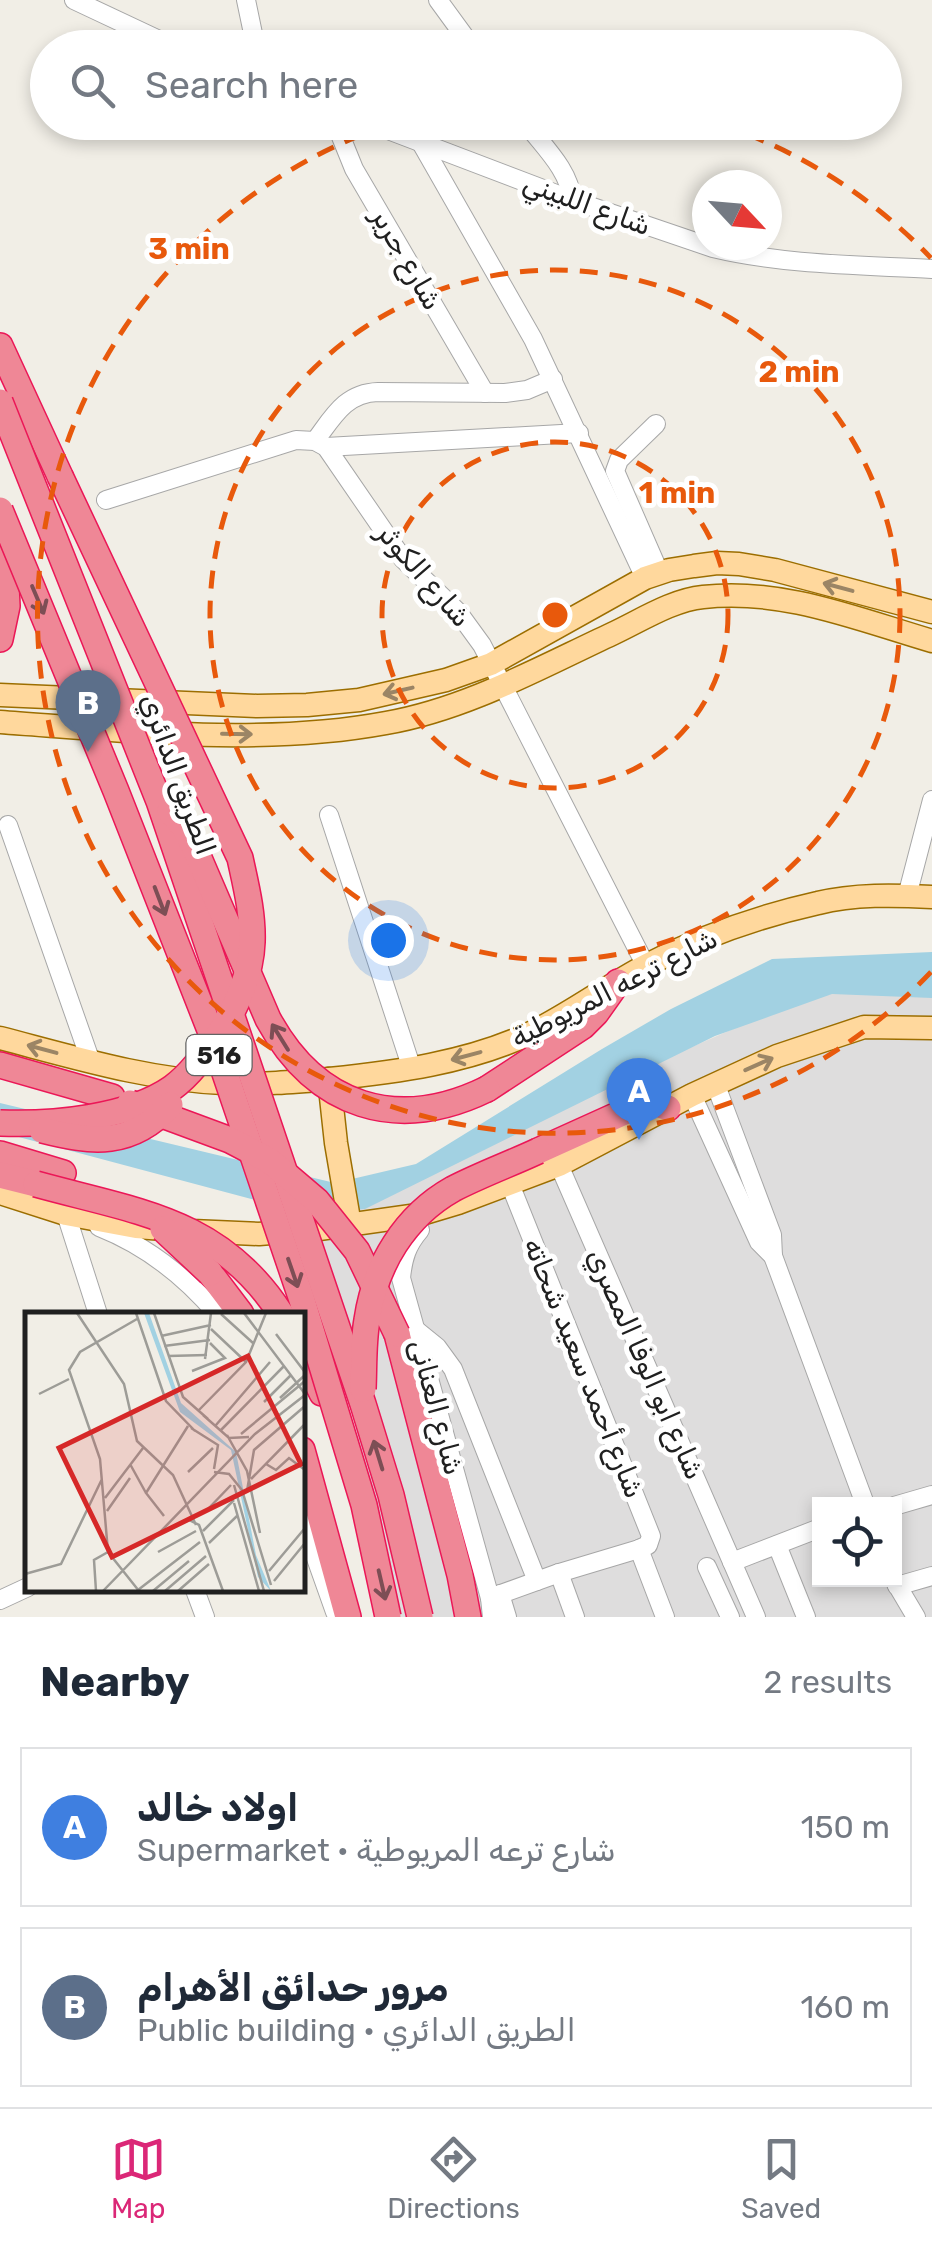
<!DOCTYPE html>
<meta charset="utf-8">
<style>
:root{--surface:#fff;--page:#f6f6f7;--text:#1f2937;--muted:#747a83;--line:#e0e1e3;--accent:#db2777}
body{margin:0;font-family:Rubik,Cairo,sans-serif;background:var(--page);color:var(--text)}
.controls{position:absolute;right:30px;bottom:30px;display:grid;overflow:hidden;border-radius:0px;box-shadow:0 5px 15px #0003}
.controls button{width:90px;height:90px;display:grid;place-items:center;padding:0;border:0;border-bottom:2px solid var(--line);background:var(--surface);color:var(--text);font:50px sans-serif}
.compass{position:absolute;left:692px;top:170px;width:90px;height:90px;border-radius:50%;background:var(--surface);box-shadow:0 5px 15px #0003;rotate:116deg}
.you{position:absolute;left:388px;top:940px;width:35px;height:35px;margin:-25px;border:8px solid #fff;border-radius:50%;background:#1a73e8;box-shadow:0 0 0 15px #1a73e833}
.badge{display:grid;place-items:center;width:65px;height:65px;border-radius:50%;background:var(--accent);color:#fff;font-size:32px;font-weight:700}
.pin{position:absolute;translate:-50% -82px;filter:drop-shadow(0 2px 5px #0008)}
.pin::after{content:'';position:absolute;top:52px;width:35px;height:30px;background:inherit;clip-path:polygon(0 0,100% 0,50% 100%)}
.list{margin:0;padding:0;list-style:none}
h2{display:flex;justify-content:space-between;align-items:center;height:130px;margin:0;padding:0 40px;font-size:42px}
h2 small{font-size:32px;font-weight:400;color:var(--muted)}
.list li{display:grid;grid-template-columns:65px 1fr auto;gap:30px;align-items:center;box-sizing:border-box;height:160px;margin:0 20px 20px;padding:0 20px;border:2px solid var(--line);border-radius:0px}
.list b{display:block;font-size:38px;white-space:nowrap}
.list p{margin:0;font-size:32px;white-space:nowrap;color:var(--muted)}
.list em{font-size:32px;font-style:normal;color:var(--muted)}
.icon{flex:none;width:55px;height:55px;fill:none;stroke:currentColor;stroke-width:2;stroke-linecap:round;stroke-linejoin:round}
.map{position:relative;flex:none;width:932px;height:1617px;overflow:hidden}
.search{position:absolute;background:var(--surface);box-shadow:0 5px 15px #0003;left:30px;right:30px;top:30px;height:110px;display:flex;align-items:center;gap:25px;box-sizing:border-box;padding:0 35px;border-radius:55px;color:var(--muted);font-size:38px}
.sheet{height:490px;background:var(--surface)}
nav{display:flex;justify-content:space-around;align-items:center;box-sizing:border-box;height:140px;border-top:2px solid var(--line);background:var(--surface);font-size:28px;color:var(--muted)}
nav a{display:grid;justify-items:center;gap:5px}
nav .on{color:var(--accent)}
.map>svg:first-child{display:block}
.residential{fill:#dedddd;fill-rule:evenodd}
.water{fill:#a2d1e2}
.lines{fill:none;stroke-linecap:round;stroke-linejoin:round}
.minor-casing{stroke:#a7a7a7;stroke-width:20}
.major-casing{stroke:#9c6e00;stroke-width:25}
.highway-casing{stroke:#eb1757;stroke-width:28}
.minor{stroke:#fff;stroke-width:18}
.major{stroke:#ffd89d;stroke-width:22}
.highway{stroke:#ef8796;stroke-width:25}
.highway-bridge-casing{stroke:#eb1757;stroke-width:28;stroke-linecap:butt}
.highway-bridge{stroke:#ef8796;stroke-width:25}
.oneway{stroke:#9b8565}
.oneway2{stroke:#7d4e55}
.ring{fill:none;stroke:#e8590c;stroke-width:5;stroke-dasharray:18 12}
.labels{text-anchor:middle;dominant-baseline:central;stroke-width:10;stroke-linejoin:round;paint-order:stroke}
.shield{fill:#fff;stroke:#636363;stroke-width:2.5}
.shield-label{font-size:25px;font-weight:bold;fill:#202020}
.street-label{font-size:28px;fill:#202020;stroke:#fff}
.inset-road{fill:none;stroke:#9d9c97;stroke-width:2.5}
.view{fill:#d62828;fill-opacity:0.15;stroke:#d62828;stroke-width:5}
.inset-edge{fill:none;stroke:#202020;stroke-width:5}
.centre{fill:#e8590c;stroke:#fff;stroke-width:5}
.ring-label{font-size:30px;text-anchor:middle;font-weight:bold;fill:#e8590c;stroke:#fff;stroke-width:10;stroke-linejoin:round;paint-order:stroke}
</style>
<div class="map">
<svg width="932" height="1617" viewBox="0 0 932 1617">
<rect width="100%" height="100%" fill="#f1eee6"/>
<path class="residential" d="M 875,967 L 932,976 L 932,1617 L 391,1617 L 316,1211 ZM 820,1504 L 894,1504 L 894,1580 L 820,1580 Z"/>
<path class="water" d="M 932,952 L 932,998 L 832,994 L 715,1036 L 365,1209 L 304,1213 L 0,1132 L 0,1103 L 335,1183 L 416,1164 L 602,1049 L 671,1009 L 772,959 Z"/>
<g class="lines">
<g class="minor-casing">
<g id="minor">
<path d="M 74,0 L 176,48"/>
<path d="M 246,0 L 256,48"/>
<path d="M 438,0 L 473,48"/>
<path d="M 335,122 L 354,169 L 485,393"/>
<path d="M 367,122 L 572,200 L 713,248 C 784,265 859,265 932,269"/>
<path d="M 525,122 C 542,145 570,170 572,200"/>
<path d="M 420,141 L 533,339 L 645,578"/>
<path d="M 656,424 L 619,460 L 615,471 L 660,574"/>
<path d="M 315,441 C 333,417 345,393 378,392 L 505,393 L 527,390 L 553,379"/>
<path d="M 326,447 L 579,433"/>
<path d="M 106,500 L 296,440 L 315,441 L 326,447 L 403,559 L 458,612 L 482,645 L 646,966"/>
<path d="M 329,815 L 412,1069"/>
<path d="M 8,825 L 91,1062"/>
<path d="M 907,896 L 932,800"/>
<path d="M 715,1083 L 772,1235 L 773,1256 L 865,1504"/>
<path d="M 692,1095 L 759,1242 L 773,1256"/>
<path d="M 559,1165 L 756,1617"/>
<path d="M 66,1214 L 98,1314"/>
<path d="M 99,1227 C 147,1246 184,1275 217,1314"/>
<path d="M 420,1230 C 407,1245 403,1258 401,1278 L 490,1598 L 492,1617"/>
<path d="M 416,1330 L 437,1347 L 453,1369 L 537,1581"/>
<path d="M 894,1506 L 932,1495"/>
<path d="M 302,1519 L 335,1612"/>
<path d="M 777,1545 L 806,1617"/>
<path d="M 639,1549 L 665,1617"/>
<path d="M 732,1562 L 820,1528"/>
<path d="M 707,1567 L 730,1617"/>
<path d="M 559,1573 L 575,1617"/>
<path d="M 894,1580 L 916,1617"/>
<path d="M 897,1586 L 932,1576"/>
<path d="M 195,1590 L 205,1617"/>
<path d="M 500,1594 L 507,1617"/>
<path d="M 490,1598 L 559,1573 L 639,1549 L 648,1545 L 651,1536 L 510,1184"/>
<path d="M 0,1600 L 28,1587"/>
</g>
</g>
<g class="major-casing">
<g id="major">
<path d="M 0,695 L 257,706 L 307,705 L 359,700 L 446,680 L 491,664 L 645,578 L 669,570 L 694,566 L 717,563 L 739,564 L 775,570 L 932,612"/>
<path d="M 0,722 C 126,731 262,746 386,723 C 466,709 539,668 612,634 C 640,621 672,600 703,597 C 782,588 857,619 932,641"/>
<path d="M 0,1038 C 73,1057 148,1080 223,1083 C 259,1085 294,1082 329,1079 C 397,1072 466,1063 529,1034 C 570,1014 607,986 647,965 C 700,937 760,916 818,903 C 854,894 895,895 932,897"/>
<path d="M 329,1079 L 336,1143 L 350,1225"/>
<path d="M 0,1193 L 66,1214 L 136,1227 L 192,1231 L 259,1234 L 319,1229 L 418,1215 L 458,1203 L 559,1165 L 692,1095 L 777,1056 L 864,1027 L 932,1028"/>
</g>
</g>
<g class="highway-casing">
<g id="highway">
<path d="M 0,346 L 60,476"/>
<path d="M 0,639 L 7,606 L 3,522"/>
<path d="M 0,1065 L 112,1097"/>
<path d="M 487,1089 L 583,1026 L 596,1013 L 618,982"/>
<path d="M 538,1151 L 642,1104 L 653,1103 L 668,1108"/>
<path d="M 0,1154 L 63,1173"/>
<path d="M 0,1175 L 36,1184"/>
<path d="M 210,1273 L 241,1314"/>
<path d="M 397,1334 L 460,1575 L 468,1617"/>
<path d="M 302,1352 L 322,1393"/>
<path d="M 302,1450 L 348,1617"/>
</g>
</g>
<use href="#minor" class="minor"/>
<use href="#major" class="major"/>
<use href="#highway" class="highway"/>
<g class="highway-bridge-casing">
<g id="highway-bridge">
<path d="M 0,402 L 159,801 L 363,1404 L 391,1495 L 420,1617"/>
<path d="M 0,510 L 116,791 L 212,1035 L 302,1300 L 364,1505 L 388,1617"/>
<path d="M 170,811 L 184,827 L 192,842 L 268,1019 C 316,1107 397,1133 487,1089"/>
<path d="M 130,1103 L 230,1140 L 270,1161 L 317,1201 L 357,1251 L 397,1334"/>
<path d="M 0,1123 C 52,1125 129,1118 172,1088 C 191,1074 204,1055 218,1035 C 236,1009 251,974 252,942 C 253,913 246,886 240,858 L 60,476"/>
<path d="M 42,1130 C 93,1143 131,1147 170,1105"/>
<path d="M 36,1184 C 137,1212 220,1219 281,1314"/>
<path d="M 163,1229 L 210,1273"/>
<path d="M 363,1389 C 364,1366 363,1342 367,1320 C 375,1265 405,1216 453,1189 C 480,1175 510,1164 538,1151"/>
</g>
</g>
<use href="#highway-bridge" class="highway-bridge"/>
</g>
<defs><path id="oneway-shaft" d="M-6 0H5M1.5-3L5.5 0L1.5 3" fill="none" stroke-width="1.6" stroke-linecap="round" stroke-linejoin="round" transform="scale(2.5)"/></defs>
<g class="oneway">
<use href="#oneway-shaft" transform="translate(838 587) rotate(-165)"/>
<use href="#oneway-shaft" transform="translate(398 691) rotate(167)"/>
<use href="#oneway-shaft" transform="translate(237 734) rotate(1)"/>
<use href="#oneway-shaft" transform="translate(42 1049) rotate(-165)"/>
<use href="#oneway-shaft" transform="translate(466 1056) rotate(165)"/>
<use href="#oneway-shaft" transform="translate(759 1064) rotate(-24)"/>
</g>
<g class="oneway2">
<use href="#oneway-shaft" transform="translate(38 600) rotate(67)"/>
<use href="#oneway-shaft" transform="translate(160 901) rotate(69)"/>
<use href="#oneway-shaft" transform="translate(280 1037) rotate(-122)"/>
<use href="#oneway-shaft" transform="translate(293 1273) rotate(71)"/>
<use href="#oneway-shaft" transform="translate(378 1455) rotate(-107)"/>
<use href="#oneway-shaft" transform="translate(382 1585) rotate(77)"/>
</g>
<g class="ring">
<circle cx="555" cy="615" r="173"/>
<circle cx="555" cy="615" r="345"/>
<path d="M931 972A518 518 0 1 1 391 124M719 124A518 518 0 0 1 931 258"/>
</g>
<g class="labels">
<rect class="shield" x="186.5" y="1035" width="65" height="40" rx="8"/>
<g class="shield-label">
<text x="219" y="1055">516</text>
</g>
<g class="street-label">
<text transform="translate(587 204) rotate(20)">شارع اللبيني</text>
<text transform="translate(407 259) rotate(60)">شارع جرير</text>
<text transform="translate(424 575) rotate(49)">شارع الكوثر</text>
<text transform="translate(178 774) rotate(70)">الطريق الدائري</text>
<text transform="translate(614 988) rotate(-27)">شارع ترعه المريوطية</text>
<text transform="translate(646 1364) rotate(66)">شارع ابو الوفا المصري</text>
<text transform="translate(584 1368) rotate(68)">شارع أحمد سعيد شحاته</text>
<text transform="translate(437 1407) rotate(75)">شارع العنانى</text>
</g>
</g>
<g transform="translate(25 1312)">
<rect width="280" height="280" fill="#f1eee6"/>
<path d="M 119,1 L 124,1 L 156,91 L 211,140 L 231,243 L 246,279 L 233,265 L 206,138 L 155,100 Z" fill="#a2d1e2"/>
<path class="inset-road" d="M 52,1 L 99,72 L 112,129 L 148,163 L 171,213M 111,1 L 141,89 L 170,119M 129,1 L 158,85 L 183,107M 219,1 L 280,82M 196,2 L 228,31M 112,7 L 55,40 L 44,58 L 75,147 L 83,240 L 114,279M 186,17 L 221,50M 251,22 L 279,59M 136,24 L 186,13M 139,34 L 185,28M 143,44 L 182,43M 180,47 L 186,1M 167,59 L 200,46 L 185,31M 14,82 L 44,67M 255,86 L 280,63M 239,90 L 266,63M 173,99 L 221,50 L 241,1M 178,103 L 204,126 L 224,125M 191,113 L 245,50M 166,116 L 193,133 L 189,157M 196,118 L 259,54M 216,122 L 280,69M 202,123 L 222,159 L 235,221M 105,152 L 121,181M 241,152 L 251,158 L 264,146 L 280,158M 163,160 L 188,136M 189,160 L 204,162 L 217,178 L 246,273M 226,167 L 280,112M 209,173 L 239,279M 222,179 L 229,138 L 280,94M 80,186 L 118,136M 209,191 L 234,279M 183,197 L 206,173M 82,199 L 105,166M 139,204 L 121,181 L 163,114M 147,215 L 164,208 L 174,213 L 198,279M 178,219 L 209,188M 184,231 L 212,204M 133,240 L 171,219M 244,259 L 280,216M 0,262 L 36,252 L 77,167M 249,269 L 280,231M 113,278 L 175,230M 71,279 L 69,248 L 83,240M 78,279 L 230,122 L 280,83M 128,279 L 164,249M 140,279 L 181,244M 153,279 L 184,252"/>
<path class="view" d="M 223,44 L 276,152 L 87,245 L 34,136 Z"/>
<rect width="280" height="280" class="inset-edge"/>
</g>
<circle cx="555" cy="615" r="15" class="centre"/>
<g class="ring-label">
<text x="189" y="259">3 min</text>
<text x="799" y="382">2 min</text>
<text x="677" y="503">1 min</text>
</g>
</svg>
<div class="controls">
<button><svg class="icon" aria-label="locate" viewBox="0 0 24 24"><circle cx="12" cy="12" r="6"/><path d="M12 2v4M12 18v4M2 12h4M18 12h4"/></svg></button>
</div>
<svg class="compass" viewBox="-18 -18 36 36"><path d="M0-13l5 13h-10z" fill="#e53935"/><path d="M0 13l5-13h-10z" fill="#747a83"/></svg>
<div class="you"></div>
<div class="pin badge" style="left:639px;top:1140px;background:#3f7fe0">A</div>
<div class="pin badge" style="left:88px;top:752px;background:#5c6f8a">B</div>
<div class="search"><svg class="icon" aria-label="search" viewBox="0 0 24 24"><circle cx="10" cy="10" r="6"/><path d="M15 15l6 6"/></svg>Search here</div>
</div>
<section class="sheet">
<h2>Nearby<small>2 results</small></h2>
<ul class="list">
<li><span class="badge" style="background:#3f7fe0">A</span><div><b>اولاد خالد</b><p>Supermarket · شارع ترعه المريوطية</p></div><em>150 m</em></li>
<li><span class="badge" style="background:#5c6f8a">B</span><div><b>مرور حدائق الأهرام</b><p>Public building · الطريق الدائري</p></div><em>160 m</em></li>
</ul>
</section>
<nav>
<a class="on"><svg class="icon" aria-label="map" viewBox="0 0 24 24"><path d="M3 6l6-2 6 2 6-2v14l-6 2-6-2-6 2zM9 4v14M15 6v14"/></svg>Map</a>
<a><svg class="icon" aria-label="directions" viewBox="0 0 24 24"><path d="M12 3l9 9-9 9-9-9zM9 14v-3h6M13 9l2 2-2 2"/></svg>Directions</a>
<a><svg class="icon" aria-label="saved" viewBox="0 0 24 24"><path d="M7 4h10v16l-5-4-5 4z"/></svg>Saved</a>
</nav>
